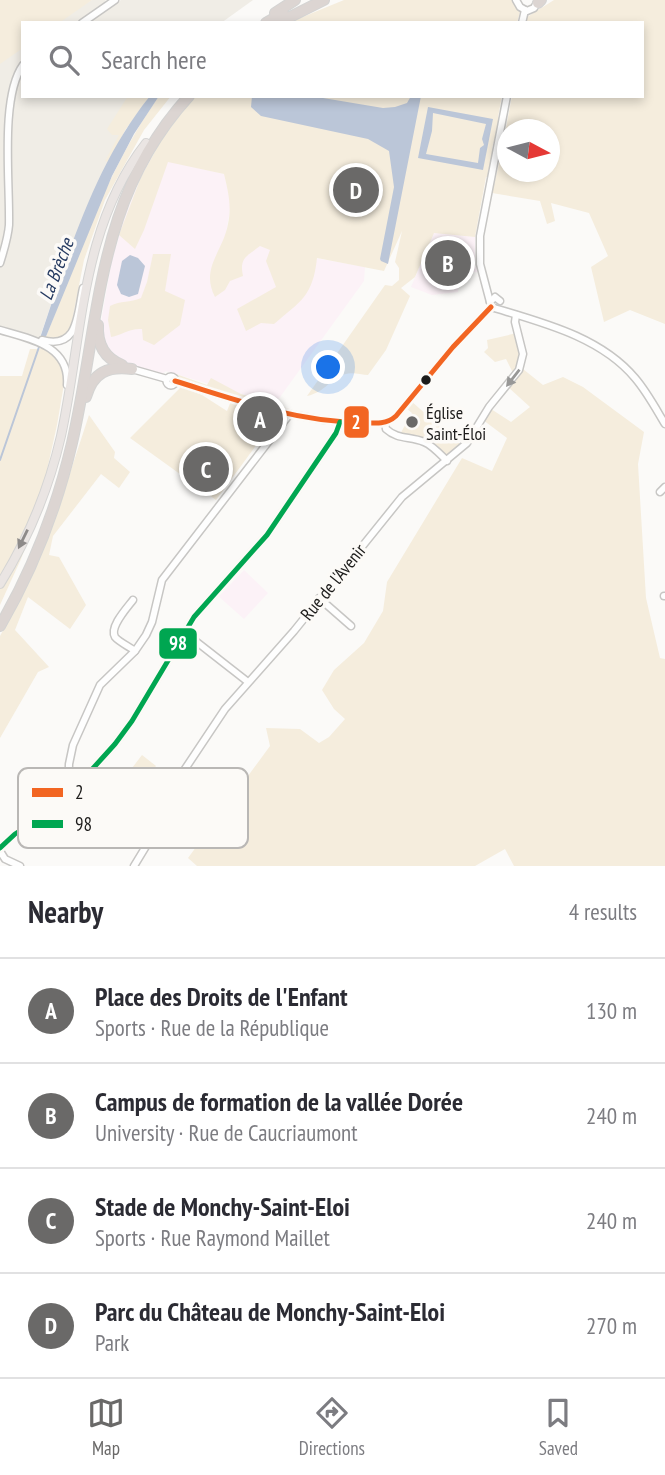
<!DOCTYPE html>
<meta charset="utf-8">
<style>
:root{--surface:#fff;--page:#f2f2f3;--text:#2b2b33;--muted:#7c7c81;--line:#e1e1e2;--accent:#6a6968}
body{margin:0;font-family:"PT Sans Narrow",sans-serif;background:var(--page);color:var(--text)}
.compass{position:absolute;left:497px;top:119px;width:63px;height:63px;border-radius:50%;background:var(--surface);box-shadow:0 4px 10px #0003;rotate:97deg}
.you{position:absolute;left:329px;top:368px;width:24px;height:24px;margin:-18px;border:5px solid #fff;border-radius:50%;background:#1a73e8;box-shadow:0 0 0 10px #1a73e833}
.badge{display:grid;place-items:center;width:46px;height:46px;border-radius:50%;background:var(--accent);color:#fff;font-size:23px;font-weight:700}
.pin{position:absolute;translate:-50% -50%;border:4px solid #fff;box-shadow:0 2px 7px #0006}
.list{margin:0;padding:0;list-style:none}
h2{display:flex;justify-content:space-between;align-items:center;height:91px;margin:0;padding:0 28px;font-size:30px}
h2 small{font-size:23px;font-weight:400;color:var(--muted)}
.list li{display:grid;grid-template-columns:46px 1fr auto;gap:21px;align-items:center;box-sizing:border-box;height:105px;padding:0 28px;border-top:2px solid var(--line)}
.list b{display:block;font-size:26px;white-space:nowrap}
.list p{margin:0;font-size:23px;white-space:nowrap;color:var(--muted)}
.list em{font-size:23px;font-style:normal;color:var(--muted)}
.icon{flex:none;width:38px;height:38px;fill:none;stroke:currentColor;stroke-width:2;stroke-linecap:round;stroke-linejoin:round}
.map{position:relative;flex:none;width:665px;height:866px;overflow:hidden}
.search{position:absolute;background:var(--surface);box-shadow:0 4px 10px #0003;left:21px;right:21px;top:21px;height:77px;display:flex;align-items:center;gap:18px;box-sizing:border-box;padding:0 24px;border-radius:0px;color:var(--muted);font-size:26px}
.sheet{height:511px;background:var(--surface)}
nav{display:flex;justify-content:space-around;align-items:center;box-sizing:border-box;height:98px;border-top:2px solid var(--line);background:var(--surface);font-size:19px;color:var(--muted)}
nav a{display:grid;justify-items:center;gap:4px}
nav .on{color:var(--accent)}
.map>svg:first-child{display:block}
.built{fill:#f0ede6}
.education{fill:#fcf2f7}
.green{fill:#f5eddd;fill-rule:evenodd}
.water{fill:#bbc6d8;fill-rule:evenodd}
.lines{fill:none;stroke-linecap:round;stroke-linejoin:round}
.stream{stroke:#bbc6d8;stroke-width:2}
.minor-casing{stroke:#c7c6c4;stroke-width:9}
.major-casing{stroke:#d4d4d3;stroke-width:10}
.highway-casing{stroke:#d4d4d3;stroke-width:12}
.minor{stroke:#fefefe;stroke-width:6}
.major{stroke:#eae5e3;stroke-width:8}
.highway{stroke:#dcd5d2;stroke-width:10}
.bus-1-casing{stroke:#fcfaf7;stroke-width:10}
.bus-2-casing{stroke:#fcfaf7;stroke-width:10}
.bus-1{stroke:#f26522;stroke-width:5}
.bus-2{stroke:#00a651;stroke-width:5}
.oneway{fill:#989897}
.oneway2{fill:#8d8a89}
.bus-dot{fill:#1c1b1a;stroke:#fcfaf7;stroke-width:2.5}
.poi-dot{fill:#6a6968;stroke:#fcfaf7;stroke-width:2.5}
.labels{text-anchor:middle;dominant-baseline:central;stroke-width:7;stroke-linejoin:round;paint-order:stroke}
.poi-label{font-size:18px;fill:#1c1b1a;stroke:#fcfaf7;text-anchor:start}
.street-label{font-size:18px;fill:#1c1b1a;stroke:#fcfaf7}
.water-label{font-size:19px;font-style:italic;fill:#253a61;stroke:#fcfaf7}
.key{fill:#fcfaf7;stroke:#b9b7b5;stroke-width:2}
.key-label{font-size:19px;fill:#1c1b1a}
.line-badge{stroke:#fcfaf7;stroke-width:2.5}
.badge-label{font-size:19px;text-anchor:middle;font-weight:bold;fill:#fff}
</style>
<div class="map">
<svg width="665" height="866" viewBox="0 0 665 866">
<rect width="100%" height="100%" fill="#fbfaf8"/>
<g class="built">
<path d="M 92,0 L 106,0 L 95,17 L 121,0 L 253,0 L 221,23 L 54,23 Z"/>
<path d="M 23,44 L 23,96 L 146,96 L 125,126 L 106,160 L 108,162 L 69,252 L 39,340 L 0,330 L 0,60 Z"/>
</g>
<g class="education">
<path d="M 151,157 L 224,174 L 231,203 L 226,234 L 288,253 L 365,267 L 364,281 L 275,404 L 166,371 L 162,374 L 120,361 L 105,344 L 101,332 L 101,322 L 114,247 L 117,245 L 120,228 L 141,177 Z"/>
<path d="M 434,232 L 475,237 L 475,266 L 479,272 L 459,273 L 458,292 L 432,295 L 411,287 Z"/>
<path d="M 244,570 L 268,593 L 244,619 L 217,595 L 221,594 Z"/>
</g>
<g class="green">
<path d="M 0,0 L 92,0 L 59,23 L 23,23 L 23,48 L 0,64 Z"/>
<path d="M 344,0 L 513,0 L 520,12 L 517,23 L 288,23 Z"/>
<path d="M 554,0 L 665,0 L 665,324 L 630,310 L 604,322 L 591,267 L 608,256 L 589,213 L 551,203 L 555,221 L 547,224 L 540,201 L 492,193 L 502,151 L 506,150 L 503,143 L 512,96 L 642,96 L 642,23 L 526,23 L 527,17 ZM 508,130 L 550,130 L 550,172 L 508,172 Z"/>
<path d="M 128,96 L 150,96 L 126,129 L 108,162 L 105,161 L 119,135 L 112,135 L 107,129 Z"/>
<path d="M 159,96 L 171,96 L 144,130 L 105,200 L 84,260 L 71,326 L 62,338 L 45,339 C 78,256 108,168 159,96 Z"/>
<path d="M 194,96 L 502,96 L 498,117 L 501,118 L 492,148 L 495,152 L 489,178 L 486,177 L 475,237 L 434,233 L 415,277 L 401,288 L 410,296 L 386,350 L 368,375 C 362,375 352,372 346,374 C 330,378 326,392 307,396 L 385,285 L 392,286 L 399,280 L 399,268 L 395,262 L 402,231 L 384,271 L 317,258 C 313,296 301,301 274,324 L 261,323 L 246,331 L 237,309 L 276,287 L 266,261 L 270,250 L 260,246 C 247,256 239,258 243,276 L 230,281 L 225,290 L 215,297 C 200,268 223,252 228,224 C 232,206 228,191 224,174 L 168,162 L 144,230 L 135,249 L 119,235 L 141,177 L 162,139 Z"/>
<path d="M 153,254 L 171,254 L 165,291 L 185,300 L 180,325 L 154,345 L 143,340 L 142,329 C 130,328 122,335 111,337 L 108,320 L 110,306 C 121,300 130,303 141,298 L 147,282 Z"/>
<path d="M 517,333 C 520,347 526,363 513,373 L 506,359 L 495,362 L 484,352 L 488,348 L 487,340 Z"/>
<path d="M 30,349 L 43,349 L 59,359 L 65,378 L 57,425 L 36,520 L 21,559 L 0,605 L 0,376 L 22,376 Z"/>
<path d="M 523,369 L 543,385 L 563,377 L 583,387 L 644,432 L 638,464 L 646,598 L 660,658 L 665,659 L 665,866 L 514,866 L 505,849 L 475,866 L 197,866 L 188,858 L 270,746 L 266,728 L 300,729 L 319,743 L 329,737 L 345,719 L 334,709 L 322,690 L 334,670 L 364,643 L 383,611 L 387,582 L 462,458 L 492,471 L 507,438 L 483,420 L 491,409 L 511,422 L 530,407 L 508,387 Z"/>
<path d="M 176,374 L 207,385 L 211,378 L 241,394 L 290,409 L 286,411 L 177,380 Z"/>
<path d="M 181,387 L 202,395 L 227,411 L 231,401 L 279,415 L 282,418 L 268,437 L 263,436 L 216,500 L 130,438 Z"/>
<path d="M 411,401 L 461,445 L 446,457 L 426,438 L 399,436 L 412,413 L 406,408 Z"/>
<path d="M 89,415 L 115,452 L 114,458 L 130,472 L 119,488 L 101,474 L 53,536 L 49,555 L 59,557 L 86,605 L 70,629 L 28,597 L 15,630 L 49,667 L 38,672 L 0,738 L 0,636 L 24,592 L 52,528 Z"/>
<path d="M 142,755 L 156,766 L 151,772 L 139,778 L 139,788 L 136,792 L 124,784 L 129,772 Z"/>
</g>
<g class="water">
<path d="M 150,96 L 159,96 L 134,134 L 112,176 L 45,339 L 40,338 C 68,255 94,165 150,96 Z"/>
<path d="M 252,96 L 311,96 L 383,108 L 395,107 L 407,103 L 411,96 L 421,96 L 388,264 L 381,261 L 380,259 L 394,187 L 389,151 L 368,139 L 261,116 L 251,107 Z"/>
<path d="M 428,107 L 493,119 L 483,170 L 418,158 ZM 433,113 L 486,124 L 482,139 L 484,145 L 480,148 L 478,163 L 426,154 L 432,131 Z"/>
<path d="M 130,255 L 138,258 L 145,266 L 138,294 L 129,297 L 121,294 L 117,285 L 122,261 Z"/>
</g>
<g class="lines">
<path class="stream" d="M 0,460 L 39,347"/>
<g class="minor-casing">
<g id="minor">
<path d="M 516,0 L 520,7 L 527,11 L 534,8 L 538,1"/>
<path d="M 82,23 L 115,0"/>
<path d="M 522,23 L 525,10"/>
<path d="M 0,263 C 4,250 8,238 9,225 C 10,181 0,97 23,65"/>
<path d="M 490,302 L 480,264 L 480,236 L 507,96"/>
<path d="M 490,302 L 495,297 L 500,301"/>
<path d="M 491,307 C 540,322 600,336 635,378 C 647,392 656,409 665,424"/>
<path d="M 0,330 C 31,339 70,346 67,385"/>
<path d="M 42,340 C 79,350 77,314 83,288"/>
<path d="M 132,369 L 167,379"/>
<circle cx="171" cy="381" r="4.5"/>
<path d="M 175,381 C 234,399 293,421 355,422 C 369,422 384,427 396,416 L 453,347 L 491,307"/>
<path d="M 385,423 L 386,429 C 398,440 410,436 424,442 C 432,445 440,454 447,461"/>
<path d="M 660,492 L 665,487"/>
<path d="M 664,596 L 665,596"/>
<path d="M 319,598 L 351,626"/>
<path d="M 133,600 C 127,608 109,627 115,637 C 119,642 130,647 135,651"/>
<path d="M 184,632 L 248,682"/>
<path d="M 68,796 L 69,764 L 73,745 L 100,685 L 135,651 L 146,635 L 152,622 L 162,580 L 289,415"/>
<path d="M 55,809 L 91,839 L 94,835 L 85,829 L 83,830"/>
<path d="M 0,848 L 15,834 L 58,807 L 115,744 L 132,721 L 194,617 L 267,535 L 336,433 L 340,422"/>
<path d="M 0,851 L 5,859 L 20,866"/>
<path d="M 134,866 L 148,843 L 179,778 L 225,709 L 294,631 L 402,497 L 467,443 L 489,407 L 519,370 L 523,354 L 515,322 L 516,315"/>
</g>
</g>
<g class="major-casing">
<path id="major" d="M 0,584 C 28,539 49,488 61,436 C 83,335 80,228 146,143"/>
</g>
<g class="highway-casing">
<g id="highway">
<path d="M 538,3 L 541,0"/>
<path d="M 275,13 L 295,0"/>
<path d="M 266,23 L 283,13"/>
<path d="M 278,23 L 324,0"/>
<path d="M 98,325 C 97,344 104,358 122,365"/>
<path d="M 86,397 C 93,372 108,366 132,369"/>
<path d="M 0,626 C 33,569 57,507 72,443 C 101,317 95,199 189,96"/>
</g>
</g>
<use href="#minor" class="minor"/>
<use href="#major" class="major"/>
<use href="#highway" class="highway"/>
<g class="bus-1-casing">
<path id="bus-1" d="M 175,381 C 234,399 293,421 355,422 C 369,422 384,427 396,416 L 453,347 L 491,307"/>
</g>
<g class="bus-2-casing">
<path id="bus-2" d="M 0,848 L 15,834 L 58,807 L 115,744 L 132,721 L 194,617 L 267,535 L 336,433 L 340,422"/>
</g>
<use href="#bus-1" class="bus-1"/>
<use href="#bus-2" class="bus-2"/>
</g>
<defs><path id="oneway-solid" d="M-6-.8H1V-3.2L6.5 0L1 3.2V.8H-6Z" transform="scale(1.75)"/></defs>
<use class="oneway" href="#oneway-solid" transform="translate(513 378) rotate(128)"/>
<use class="oneway2" href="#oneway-solid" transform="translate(23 539) rotate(116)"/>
<circle class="bus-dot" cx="426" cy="380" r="6"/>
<circle class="poi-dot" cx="412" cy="422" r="7"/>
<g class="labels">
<g class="poi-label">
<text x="426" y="412">Église<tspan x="426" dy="21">Saint-Éloi</tspan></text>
</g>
<g class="street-label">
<text transform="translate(333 582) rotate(-51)">Rue de l'Avenir</text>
</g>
<g class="water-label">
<text transform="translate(56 269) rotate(-69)">La Brèche</text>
</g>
</g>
<rect x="18" y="768" width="230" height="80" rx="10" class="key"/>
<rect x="32" y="788" width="31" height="9" fill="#f26522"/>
<rect x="32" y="820" width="31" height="8" fill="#00a651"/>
<g class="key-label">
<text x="75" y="799">2</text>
<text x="75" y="831">98</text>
</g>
<g class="line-badge">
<rect x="343" y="405" width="27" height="34" rx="7" fill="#f26522"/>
<rect x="158" y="627" width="40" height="33" rx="7" fill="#00a651"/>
</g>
<g class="badge-label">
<text x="356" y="429">2</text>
<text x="178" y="650">98</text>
</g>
</svg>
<svg class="compass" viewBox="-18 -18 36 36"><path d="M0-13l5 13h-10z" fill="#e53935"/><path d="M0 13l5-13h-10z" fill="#7c7c81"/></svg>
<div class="you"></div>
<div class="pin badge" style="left:260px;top:419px">A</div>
<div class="pin badge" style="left:448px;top:263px">B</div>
<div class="pin badge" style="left:206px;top:469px">C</div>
<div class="pin badge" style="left:356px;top:190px">D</div>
<div class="search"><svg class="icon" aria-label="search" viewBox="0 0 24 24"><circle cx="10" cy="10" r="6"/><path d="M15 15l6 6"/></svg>Search here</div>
</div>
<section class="sheet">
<h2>Nearby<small>4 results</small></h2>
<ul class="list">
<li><span class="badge">A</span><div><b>Place des Droits de l'Enfant</b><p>Sports · Rue de la République</p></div><em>130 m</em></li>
<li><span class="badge">B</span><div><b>Campus de formation de la vallée Dorée</b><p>University · Rue de Caucriaumont</p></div><em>240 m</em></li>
<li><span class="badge">C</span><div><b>Stade de Monchy-Saint-Eloi</b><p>Sports · Rue Raymond Maillet</p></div><em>240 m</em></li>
<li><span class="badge">D</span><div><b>Parc du Château de Monchy-Saint-Eloi</b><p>Park</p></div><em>270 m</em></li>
</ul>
</section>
<nav>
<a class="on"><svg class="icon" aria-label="map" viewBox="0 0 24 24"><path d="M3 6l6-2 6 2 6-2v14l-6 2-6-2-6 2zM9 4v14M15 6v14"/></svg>Map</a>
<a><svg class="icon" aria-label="directions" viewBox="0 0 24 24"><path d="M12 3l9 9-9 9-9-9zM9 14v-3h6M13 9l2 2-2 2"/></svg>Directions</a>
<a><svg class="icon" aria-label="saved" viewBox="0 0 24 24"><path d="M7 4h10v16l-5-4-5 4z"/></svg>Saved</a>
</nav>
